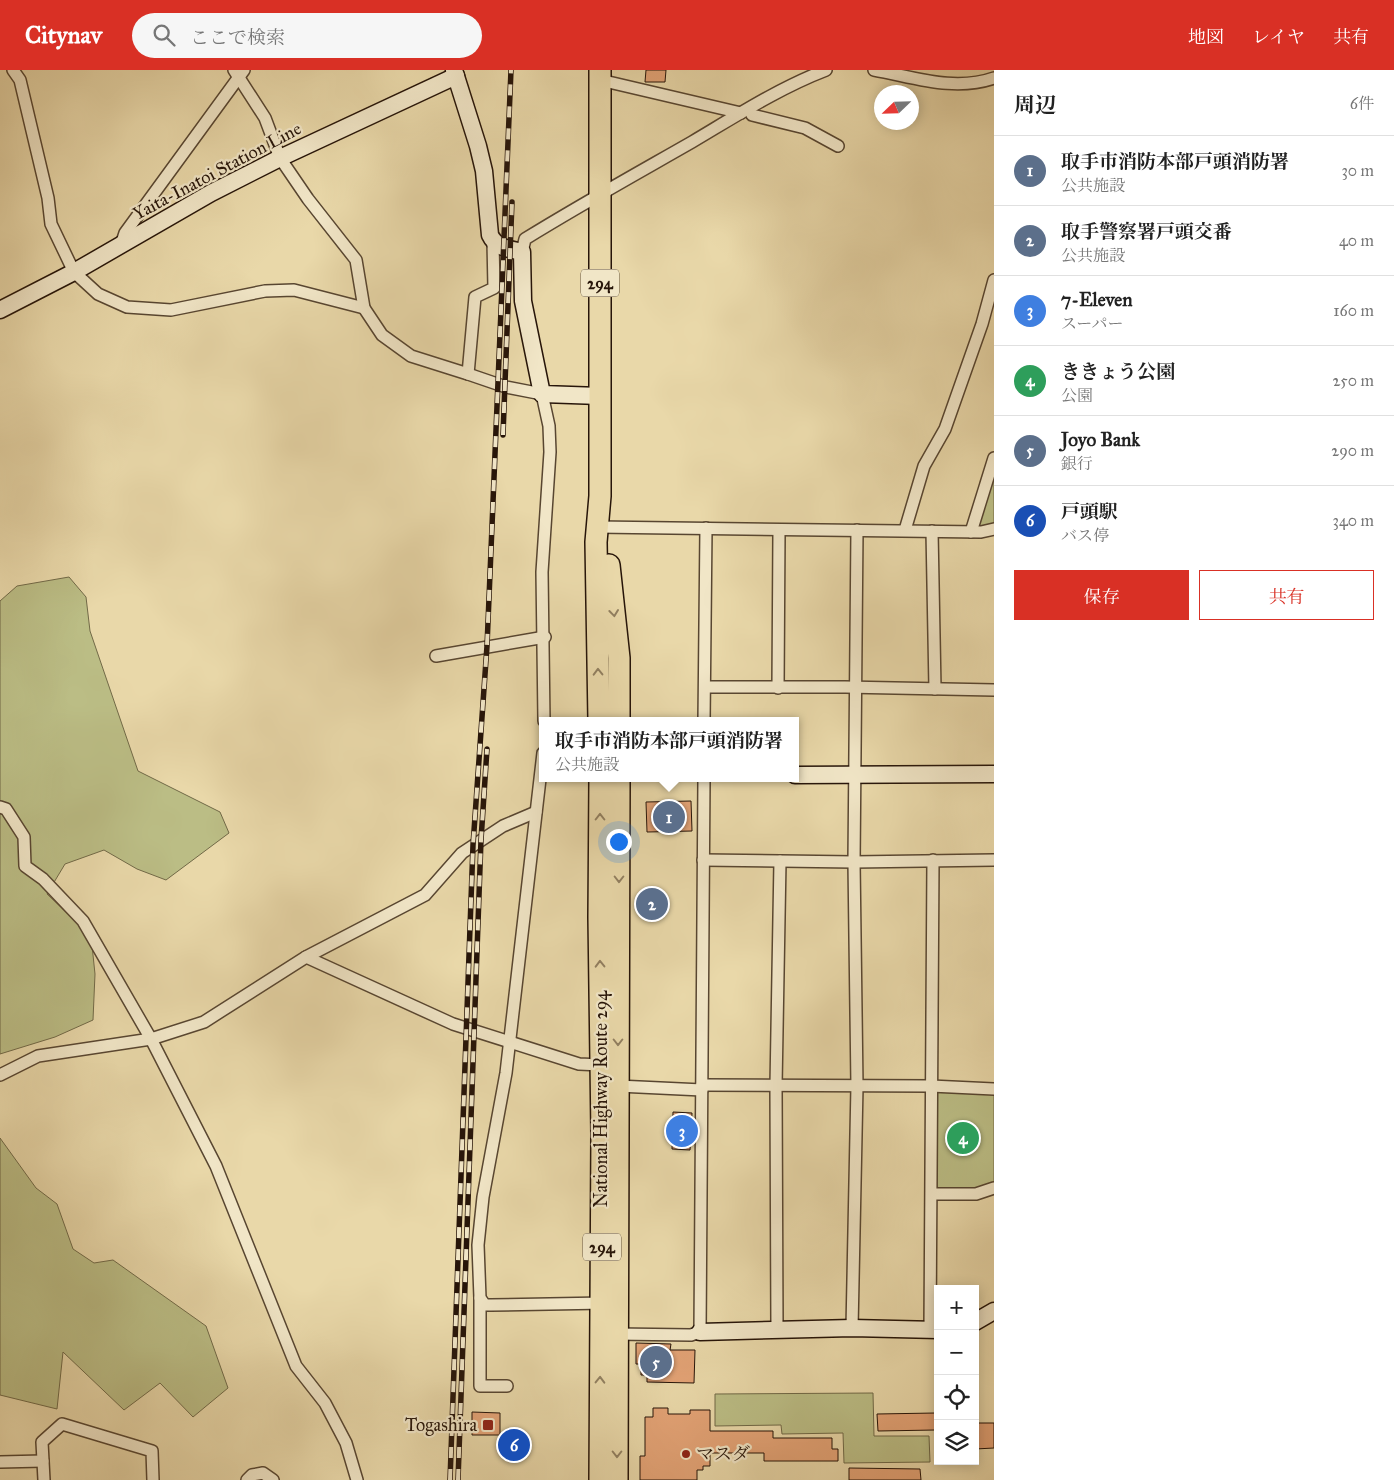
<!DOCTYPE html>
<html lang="ja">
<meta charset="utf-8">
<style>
:root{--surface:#fff;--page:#f6f6f6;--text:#222;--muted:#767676;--line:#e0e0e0;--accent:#d93025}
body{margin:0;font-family:"IM FELL Great Primer","Noto Serif JP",serif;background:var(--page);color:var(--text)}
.controls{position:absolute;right:15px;bottom:15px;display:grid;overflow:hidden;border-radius:0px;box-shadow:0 2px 12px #0003}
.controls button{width:45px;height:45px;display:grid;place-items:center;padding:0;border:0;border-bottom:1px solid var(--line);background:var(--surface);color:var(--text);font:25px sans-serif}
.compass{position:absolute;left:874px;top:15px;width:45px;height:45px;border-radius:50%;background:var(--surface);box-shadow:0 2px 12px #0003;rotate:247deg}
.you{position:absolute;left:618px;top:771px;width:18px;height:18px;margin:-12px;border:4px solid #fff;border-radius:50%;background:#1a73e8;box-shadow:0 0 0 8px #1a73e833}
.badge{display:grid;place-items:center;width:32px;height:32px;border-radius:50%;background:var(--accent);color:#fff;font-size:16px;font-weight:700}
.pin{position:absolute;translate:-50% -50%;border:2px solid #fff;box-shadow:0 1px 5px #0006}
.popup{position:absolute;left:539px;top:647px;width:260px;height:65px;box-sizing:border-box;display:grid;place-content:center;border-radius:0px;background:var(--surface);filter:drop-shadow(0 1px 4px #0005);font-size:16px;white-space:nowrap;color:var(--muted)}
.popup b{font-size:19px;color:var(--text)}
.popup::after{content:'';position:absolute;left:50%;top:100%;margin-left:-10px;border:10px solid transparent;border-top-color:var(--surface)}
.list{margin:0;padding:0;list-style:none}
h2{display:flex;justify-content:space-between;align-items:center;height:65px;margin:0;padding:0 20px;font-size:21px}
h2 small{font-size:16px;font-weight:400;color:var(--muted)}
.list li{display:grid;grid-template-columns:32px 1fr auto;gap:15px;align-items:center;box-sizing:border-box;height:70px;padding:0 20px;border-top:1px solid var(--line)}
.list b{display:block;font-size:19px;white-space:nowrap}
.list p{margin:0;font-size:16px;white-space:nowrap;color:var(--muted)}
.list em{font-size:16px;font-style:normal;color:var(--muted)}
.actions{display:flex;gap:10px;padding:15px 20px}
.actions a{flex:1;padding:11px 0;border:1px solid var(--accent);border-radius:0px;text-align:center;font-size:18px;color:var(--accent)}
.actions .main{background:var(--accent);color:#fff}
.icon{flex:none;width:28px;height:28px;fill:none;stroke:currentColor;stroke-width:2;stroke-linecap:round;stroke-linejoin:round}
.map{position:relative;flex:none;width:994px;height:1410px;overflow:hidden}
header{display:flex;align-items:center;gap:30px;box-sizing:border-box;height:70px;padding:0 25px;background:var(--accent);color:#fff}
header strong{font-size:24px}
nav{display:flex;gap:28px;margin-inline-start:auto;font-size:18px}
.search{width:350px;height:45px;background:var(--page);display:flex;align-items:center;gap:12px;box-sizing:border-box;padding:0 18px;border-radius:28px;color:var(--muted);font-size:19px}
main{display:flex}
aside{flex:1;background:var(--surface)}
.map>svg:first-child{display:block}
.green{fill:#bbbd85;stroke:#716947}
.building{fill:#e3a376;stroke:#271509}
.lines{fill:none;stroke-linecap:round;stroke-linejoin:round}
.street-casing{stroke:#584631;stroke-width:14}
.secondary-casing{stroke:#271509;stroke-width:19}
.highway-casing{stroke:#271509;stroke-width:24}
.street{stroke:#f1e6c7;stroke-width:11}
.secondary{stroke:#f1e6c7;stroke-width:16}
.highway{stroke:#e9d8a9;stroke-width:21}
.rail-casing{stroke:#271509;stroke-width:5.5}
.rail{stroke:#f1e6c7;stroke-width:4;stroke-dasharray:11;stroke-linecap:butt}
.oneway{stroke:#928061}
.poi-dot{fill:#8f2418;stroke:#f1e6c7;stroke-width:2}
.labels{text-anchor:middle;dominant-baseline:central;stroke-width:4.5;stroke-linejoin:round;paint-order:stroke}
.shield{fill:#f1e6c7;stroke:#645442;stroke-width:1}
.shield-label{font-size:16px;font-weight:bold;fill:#271509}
.street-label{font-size:18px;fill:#271509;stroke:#f1e6c7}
.poi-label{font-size:18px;fill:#271509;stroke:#f1e6c7;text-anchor:end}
</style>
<header>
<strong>Citynav</strong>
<div class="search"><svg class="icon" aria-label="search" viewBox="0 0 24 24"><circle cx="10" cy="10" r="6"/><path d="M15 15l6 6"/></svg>ここで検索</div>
<nav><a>地図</a><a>レイヤ</a><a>共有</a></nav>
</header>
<main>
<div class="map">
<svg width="994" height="1410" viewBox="0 0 994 1410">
<rect width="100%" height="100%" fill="#e9d8a9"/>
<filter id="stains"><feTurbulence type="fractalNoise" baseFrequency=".004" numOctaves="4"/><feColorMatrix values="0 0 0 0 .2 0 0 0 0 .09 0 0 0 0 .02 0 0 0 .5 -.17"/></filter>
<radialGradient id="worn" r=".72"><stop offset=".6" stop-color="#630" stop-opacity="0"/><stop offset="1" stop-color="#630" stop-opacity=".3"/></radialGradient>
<g class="green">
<path d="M 994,388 L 994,459 L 971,462 Z"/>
<path d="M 69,507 L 86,527 L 90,561 L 138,701 L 220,742 L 229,763 L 166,810 L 137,799 L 104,780 L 65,794 L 47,824 L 91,866 L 95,904 L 93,950 L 55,967 L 0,984 L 0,531 L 17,516 Z"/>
<path d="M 931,1016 L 994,1019 L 994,1118 L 932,1124 Z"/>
<path d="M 0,1068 L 36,1118 L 57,1134 L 73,1179 L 94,1193 L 113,1190 L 206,1256 L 228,1318 L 193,1347 L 160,1313 L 124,1340 L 63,1282 L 57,1339 L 0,1325 Z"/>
<path d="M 873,1323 L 874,1366 L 929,1366 L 930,1392 L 844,1393 L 843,1363 L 782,1364 L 781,1355 L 715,1356 L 715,1324 Z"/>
</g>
<g class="building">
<path d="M 646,0 L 666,0 L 665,12 L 645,12 Z"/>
<path d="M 691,731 L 692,761 L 647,762 L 646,732 Z"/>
<path d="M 642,823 L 662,823 L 662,846 L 643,846 Z"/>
<path d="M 673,1042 L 692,1043 L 690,1080 L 672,1079 Z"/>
<path d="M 636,1273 L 671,1274 L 670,1280 L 695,1280 L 694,1313 L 647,1312 L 647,1305 L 641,1305 L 641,1294 L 636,1294 Z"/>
<path d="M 653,1338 L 668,1338 L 668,1344 L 690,1344 L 690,1340 L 710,1340 L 710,1361 L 773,1361 L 773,1368 L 832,1368 L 832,1379 L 838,1379 L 838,1391 L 764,1391 L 764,1383 L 710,1383 L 710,1396 L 703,1396 L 703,1400 L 697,1400 L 697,1410 L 640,1410 L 640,1386 L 645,1386 L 645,1347 L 653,1347 Z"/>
<path d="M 472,1342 L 500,1343 L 500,1365 L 472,1365 Z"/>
<path d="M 935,1343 L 935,1360 L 878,1361 L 877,1344 Z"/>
<path d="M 975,1353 L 994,1353 L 994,1378 L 975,1379 Z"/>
<path d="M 849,1398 L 920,1399 L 921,1410 L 849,1410 Z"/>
</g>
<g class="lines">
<g class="street-casing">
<g id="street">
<path d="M 13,0 L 20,10 L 48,128 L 51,154 L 74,202 L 98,224 L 127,237 L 171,240 L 265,221 L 294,220 L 364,238"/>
<path d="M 234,0 L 265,48 L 280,88 L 308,129 L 356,190 L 364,238 L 382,265 L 411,286 L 468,304 L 475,227 L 494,218 L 493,172"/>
<path d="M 874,0 C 914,7 954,22 994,8"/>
<path d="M 600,10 L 741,43"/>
<path d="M 752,45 L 805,58 L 838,76"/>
<path d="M 121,175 L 125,163 L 244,0"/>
<path d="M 522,182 L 525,169 C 580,135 636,104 692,72 C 736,46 779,18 826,0"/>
<path d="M 468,304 L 506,317 L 542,324 L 549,356 L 550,382 L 542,502 L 544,651"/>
<path d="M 597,457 L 981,462 L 994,459"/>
<path d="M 905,460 L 924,396 L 945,359 L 982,254 L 994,210"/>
<path d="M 932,461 L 935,619"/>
<path d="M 971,462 L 994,388"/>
<path d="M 436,586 L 545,567"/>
<path d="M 705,617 L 845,617 L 994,620"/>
<path d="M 778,618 L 779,461"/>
<path d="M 704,651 L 706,458"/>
<path d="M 543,683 L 506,1003 L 483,1127 L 478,1175 L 480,1228 L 485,1235 L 491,1235 L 605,1233"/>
<path d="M 0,737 L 6,739 L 24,767 L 25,796 L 43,809 L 83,851 L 151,969 L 216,1096 L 296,1296 L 325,1333 L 346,1373 L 357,1410"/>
<path d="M 703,790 L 854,792 L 994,790"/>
<path d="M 306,887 L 453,954 L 579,994 L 601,995"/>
<path d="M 0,1005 L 38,986 L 151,969 L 204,952 L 306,887 L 425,825 L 462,783 L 503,756 L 536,742"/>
<path d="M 702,1015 L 931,1016 L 994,1019"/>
<path d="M 618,1016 L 702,1020"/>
<path d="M 932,1124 L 976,1124 L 994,1118"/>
<path d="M 480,1228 L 480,1316 L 507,1316"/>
<path d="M 852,1258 L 857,1016 L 854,792 L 857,460"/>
<path d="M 777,1259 L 776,1016 L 780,791"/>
<path d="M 930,1260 L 933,790"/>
<path d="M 616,1264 L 691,1265 L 700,1262 L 704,708"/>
<path d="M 0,1392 L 43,1391"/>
<path d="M 44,1410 L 42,1372 L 62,1354 L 152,1381 L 153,1410"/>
<path d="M 247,1410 L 252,1405 L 263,1403 L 273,1410"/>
</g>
</g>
<g class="secondary-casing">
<g id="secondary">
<path d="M 454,0 L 478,76 L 484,101 L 490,165 C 496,178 509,179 522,182 L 523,231 L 542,324 L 600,326"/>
<path d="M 0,240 L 74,202 L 211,123 L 280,88 L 456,6"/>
<path d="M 795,705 L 994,704"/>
<path d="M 975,1252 L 994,1241"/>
<path d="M 700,1262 L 852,1258 L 938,1260"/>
</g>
</g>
<g class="highway-casing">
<g id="highway">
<path d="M 609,495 L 619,588 L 619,651"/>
<path d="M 599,651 L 596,472 L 600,426 L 600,0"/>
<path d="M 600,1410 L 602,1064 L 599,847 L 600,708"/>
<path d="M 617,1410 L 619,708"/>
</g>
</g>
<use href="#street" class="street"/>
<use href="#secondary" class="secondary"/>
<use href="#highway" class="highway"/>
<g class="rail-casing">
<g id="rail">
<path d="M 503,365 L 512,132"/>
<path d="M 450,1410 L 473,775 L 487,576 L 511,0"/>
<path d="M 458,1410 L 481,770 L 487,679"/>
</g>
</g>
<use href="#rail" class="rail"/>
</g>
<defs><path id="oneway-chevron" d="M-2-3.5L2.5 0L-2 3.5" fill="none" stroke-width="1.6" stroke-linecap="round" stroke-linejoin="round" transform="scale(1.25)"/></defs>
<g class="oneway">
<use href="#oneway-chevron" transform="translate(614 543) rotate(83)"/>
<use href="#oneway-chevron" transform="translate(598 602) rotate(-91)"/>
<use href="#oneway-chevron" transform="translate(600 747) rotate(-90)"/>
<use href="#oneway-chevron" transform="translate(619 809) rotate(90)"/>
<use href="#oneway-chevron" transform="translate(600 894) rotate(-91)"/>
<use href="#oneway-chevron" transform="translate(618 972) rotate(90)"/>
<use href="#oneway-chevron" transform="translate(600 1310) rotate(-89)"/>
<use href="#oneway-chevron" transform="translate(617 1384) rotate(90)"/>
</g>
<g class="poi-dot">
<rect x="482" y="1349" width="12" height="12" rx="2.5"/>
<circle cx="686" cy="1384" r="5"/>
</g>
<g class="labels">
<g class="shield">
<rect x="581" y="199.5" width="38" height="27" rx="4"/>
<rect x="583" y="1163.5" width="38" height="27" rx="4"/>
</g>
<g class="shield-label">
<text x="600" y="213">294</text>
<text x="602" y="1177">294</text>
</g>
<g class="street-label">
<text transform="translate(217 101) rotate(-28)">Yaita-Inatoi Station Line</text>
<text transform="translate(601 1029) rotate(-90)">National Highway Route 294</text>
</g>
<g class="poi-label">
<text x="477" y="1355">Togashira</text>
<text x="696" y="1384" text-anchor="start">マスダ</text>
</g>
</g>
<rect width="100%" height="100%" filter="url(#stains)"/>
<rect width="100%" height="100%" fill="url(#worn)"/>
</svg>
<div class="controls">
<button>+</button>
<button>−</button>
<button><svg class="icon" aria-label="locate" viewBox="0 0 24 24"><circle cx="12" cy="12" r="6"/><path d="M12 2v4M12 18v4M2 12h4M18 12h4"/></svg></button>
<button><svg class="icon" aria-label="layers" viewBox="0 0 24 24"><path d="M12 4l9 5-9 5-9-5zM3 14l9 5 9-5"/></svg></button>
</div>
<svg class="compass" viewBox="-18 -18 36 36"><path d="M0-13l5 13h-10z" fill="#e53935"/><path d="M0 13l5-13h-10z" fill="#767676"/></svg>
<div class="you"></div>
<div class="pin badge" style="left:669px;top:747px;background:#5c6f8a">1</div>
<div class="popup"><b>取手市消防本部戸頭消防署</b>公共施設</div>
<div class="pin badge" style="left:652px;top:834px;background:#5c6f8a">2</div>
<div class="pin badge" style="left:682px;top:1061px;background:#3f7fe0">3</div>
<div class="pin badge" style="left:963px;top:1068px;background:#2e9e5b">4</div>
<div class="pin badge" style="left:656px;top:1292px;background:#5c6f8a">5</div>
<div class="pin badge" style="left:514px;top:1375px;background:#1a4fb4">6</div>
</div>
<aside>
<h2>周辺<small>6件</small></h2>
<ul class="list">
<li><span class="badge" style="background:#5c6f8a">1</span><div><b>取手市消防本部戸頭消防署</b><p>公共施設</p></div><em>30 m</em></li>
<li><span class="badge" style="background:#5c6f8a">2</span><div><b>取手警察署戸頭交番</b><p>公共施設</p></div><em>40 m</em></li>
<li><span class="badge" style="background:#3f7fe0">3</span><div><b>7-Eleven</b><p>スーパー</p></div><em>160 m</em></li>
<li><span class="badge" style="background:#2e9e5b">4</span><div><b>ききょう公園</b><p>公園</p></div><em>250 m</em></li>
<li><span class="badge" style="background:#5c6f8a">5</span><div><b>Joyo Bank</b><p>銀行</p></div><em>290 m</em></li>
<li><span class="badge" style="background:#1a4fb4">6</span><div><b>戸頭駅</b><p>バス停</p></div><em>340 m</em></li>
</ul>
<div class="actions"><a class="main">保存</a><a>共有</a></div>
</aside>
</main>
